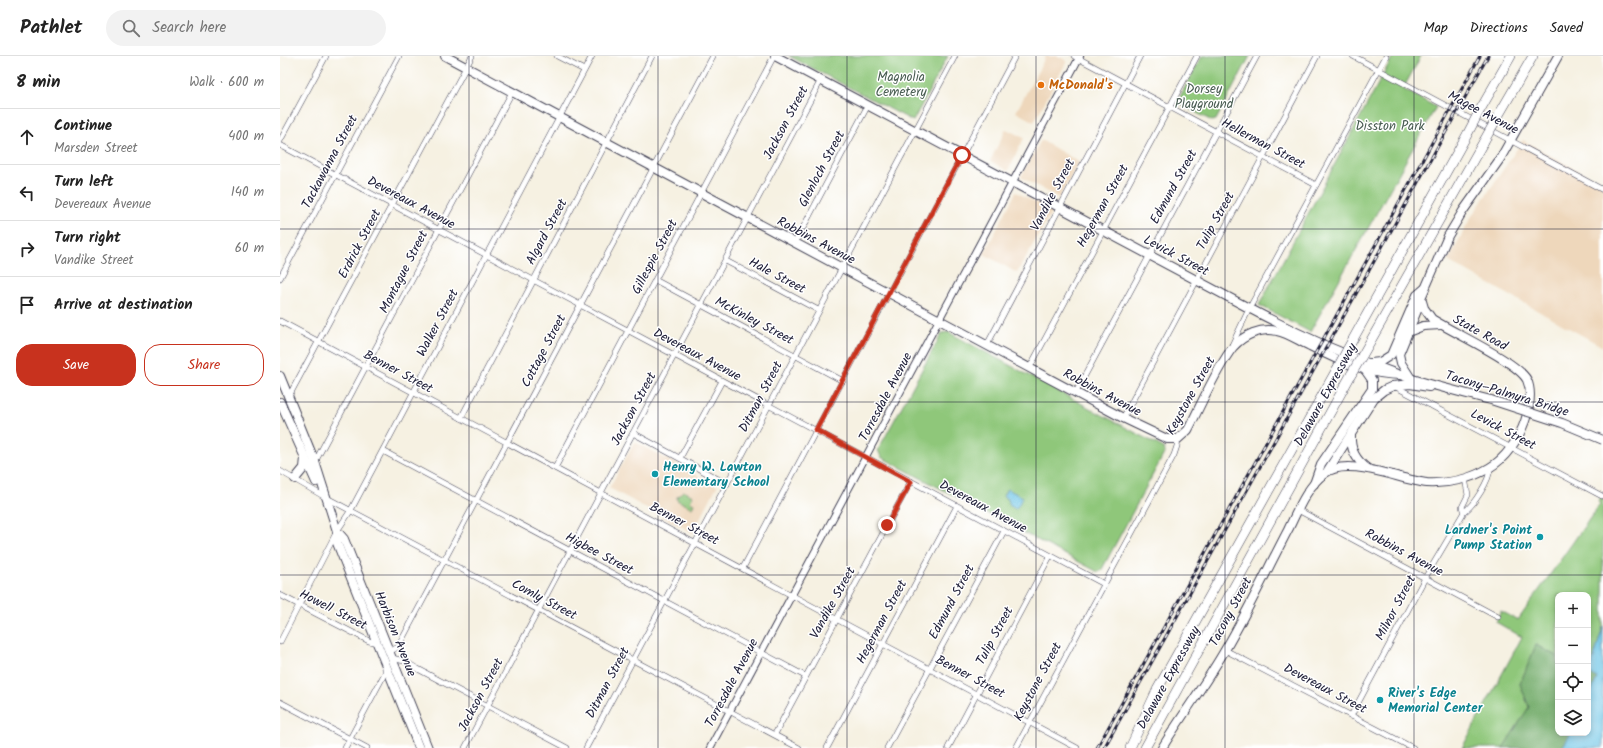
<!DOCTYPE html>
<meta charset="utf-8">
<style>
:root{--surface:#fff;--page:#f2f2f2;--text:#222;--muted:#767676;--line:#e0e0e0;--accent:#c8321e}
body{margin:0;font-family:Kalam,sans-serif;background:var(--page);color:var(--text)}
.controls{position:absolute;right:12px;bottom:12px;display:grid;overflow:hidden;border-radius:8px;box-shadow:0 2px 6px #0003}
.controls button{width:36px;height:36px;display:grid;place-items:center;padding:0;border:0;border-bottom:1px solid var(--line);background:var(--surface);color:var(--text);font:20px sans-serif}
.stop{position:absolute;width:12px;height:12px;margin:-9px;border:3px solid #c8321e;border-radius:50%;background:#fff}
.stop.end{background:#c8321e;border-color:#fff;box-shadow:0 1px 4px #0008}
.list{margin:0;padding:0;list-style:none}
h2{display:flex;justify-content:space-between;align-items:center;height:52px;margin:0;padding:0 16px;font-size:17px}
h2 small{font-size:13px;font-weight:400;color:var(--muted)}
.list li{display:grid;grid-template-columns:26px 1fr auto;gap:12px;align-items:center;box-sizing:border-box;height:56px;padding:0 16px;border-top:1px solid var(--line)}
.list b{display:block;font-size:15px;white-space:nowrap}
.list p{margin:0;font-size:13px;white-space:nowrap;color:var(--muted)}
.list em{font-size:13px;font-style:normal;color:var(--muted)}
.actions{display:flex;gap:8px;padding:12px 16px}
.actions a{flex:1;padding:9px 0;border:1px solid var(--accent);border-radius:16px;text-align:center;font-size:14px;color:var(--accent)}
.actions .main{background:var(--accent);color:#fff}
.icon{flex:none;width:22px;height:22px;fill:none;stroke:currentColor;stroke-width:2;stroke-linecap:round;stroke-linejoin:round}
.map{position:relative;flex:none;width:1323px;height:692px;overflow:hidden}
header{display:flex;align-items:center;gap:24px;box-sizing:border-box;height:56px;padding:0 20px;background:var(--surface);border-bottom:1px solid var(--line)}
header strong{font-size:19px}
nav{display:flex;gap:22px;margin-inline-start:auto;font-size:14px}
.search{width:280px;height:36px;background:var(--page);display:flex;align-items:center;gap:10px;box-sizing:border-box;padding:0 14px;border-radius:22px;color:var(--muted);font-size:15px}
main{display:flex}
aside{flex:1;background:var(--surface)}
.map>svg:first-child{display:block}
.built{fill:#eed7bb}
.green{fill:#8fc77a;stroke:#58745a}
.forest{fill:#73ac6a;stroke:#4a6752}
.water{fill:#67c2e5;stroke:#447290}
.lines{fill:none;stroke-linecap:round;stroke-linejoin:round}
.minor-casing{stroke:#424154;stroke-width:6}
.tertiary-casing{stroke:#424154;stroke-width:8}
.primary-casing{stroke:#424154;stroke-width:10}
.trunk-casing{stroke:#424154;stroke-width:10}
.motorway-casing{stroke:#424154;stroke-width:10}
.minor{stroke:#fff;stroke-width:5}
.tertiary{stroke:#fff;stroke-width:6}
.primary{stroke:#fff;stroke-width:8}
.trunk{stroke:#fff;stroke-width:8}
.motorway{stroke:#fff;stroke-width:9}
.rail-casing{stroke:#22223b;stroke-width:3}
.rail{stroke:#fff;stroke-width:1.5;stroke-dasharray:4.5;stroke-linecap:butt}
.trunk-bridge-casing{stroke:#424154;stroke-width:10;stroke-linecap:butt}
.motorway-bridge-casing{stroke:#424154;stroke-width:10;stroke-linecap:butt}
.trunk-bridge{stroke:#fff;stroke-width:8}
.motorway-bridge{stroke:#fff;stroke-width:9}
.route{stroke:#c8321e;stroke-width:5}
.grid{fill:none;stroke:#22223b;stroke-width:1;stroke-opacity:0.55}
.food-dot{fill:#e8710a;stroke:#fff;stroke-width:1.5}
.culture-dot{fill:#0f9aa8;stroke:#fff;stroke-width:1.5}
.labels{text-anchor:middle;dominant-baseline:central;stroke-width:3;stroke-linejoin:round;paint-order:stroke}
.park-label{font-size:13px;fill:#485c51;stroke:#fff}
.food-label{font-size:13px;font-weight:bold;fill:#c56008;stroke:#fff;text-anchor:start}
.street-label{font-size:13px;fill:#22223b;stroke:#fff}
.culture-label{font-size:13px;font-weight:bold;fill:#0d838f;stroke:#fff;text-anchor:start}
</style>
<header>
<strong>Pathlet</strong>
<div class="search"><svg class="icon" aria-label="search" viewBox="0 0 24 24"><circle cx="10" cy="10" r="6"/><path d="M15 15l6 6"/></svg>Search here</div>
<nav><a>Map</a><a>Directions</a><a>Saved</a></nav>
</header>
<main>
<aside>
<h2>8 min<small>Walk · 600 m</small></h2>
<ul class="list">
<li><svg class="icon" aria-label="ahead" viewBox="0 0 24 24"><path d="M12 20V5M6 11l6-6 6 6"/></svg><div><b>Continue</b><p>Marsden Street</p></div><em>400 m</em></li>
<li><svg class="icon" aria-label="left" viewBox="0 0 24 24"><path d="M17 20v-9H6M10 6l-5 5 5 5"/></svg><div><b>Turn left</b><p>Devereaux Avenue</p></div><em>140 m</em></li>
<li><svg class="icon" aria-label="right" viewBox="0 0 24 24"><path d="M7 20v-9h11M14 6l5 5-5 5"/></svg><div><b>Turn right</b><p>Vandike Street</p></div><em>60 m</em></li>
<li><svg class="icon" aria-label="arrive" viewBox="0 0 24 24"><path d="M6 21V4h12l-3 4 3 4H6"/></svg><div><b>Arrive at destination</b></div></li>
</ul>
<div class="actions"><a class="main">Save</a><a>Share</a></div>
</aside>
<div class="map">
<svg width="1323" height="692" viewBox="0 0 1323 692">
<rect width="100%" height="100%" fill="#fff"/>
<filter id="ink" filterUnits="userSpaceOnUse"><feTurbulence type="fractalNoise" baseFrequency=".025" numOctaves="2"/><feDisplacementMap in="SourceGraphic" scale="8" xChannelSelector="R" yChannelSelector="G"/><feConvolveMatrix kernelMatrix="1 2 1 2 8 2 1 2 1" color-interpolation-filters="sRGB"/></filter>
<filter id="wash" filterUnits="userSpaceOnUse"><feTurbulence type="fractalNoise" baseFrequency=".012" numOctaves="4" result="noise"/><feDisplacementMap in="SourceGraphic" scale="16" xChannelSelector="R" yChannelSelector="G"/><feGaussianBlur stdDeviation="0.9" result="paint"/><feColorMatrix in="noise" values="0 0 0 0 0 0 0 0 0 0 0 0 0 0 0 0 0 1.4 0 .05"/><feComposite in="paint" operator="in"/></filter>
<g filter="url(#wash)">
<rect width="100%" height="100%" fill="#f6f1e2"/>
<g class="built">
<path d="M 766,0 L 778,0 L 787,5 L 754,66 L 736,56 Z"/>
<path d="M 726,73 L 744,82 L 728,115 L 710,105 Z"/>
<path d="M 761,84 L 799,106 L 779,142 L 741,121 Z"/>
<path d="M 1243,84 L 1323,129 L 1323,291 L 1168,205 L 1190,163 Z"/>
<path d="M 736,136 L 772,155 L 737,217 L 704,198 Z"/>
<path d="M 355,386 L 437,430 L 413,477 L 329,432 Z"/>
</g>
<g class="green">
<path d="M 509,0 L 668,0 L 633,65 Z"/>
<path d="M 922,0 L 970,0 L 936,64 L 932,65 L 900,48 L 898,44 Z"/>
<path d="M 1113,0 L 1141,0 L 1123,33 L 1156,51 L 1030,276 L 979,249 Z"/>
<path d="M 668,276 L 884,392 L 885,396 L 821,515 L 818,516 L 601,401 L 598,394 L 662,277 Z"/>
<path d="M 403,435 L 413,440 L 410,446 L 414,448 L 412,452 L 397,444 L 397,441 Z"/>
<path d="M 1323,438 L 1323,571 L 1309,618 L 1308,539 L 1278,539 L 1278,601 L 1256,589 L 1240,628 L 1249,651 L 1223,692 L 1182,692 L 1242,581 L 1216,566 L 1221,555 L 1238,564 L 1320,448 L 1318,446 Z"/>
</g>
<g class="forest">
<path d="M 1256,589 L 1278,601 L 1278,677 L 1291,677 L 1282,692 L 1223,692 L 1249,651 L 1240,628 Z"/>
<path d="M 1308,617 L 1318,622 L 1308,644 Z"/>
</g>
<g class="water">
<path d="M 727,433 L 743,441 L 736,453 L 730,450 L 728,443 L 723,440 Z"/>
<path d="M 1323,571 L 1323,692 L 1282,692 L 1291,677 L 1308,677 L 1308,644 L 1317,622 L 1309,618 Z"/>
</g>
</g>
<g filter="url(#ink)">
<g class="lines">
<g class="minor-casing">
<g id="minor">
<path d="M 277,0 L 304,14"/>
<path d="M 794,0 L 1036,129"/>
<path d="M 1073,0 L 1323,134"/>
<path d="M 0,85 L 46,0"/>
<path d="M 0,89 L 824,528"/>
<path d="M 515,187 L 588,49"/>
<path d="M 446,205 L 538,254"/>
<path d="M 0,222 L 119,0"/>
<path d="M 375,224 L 563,325"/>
<path d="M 0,265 L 797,692"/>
<path d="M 707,289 L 860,0"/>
<path d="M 952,289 L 969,253 L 1106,0"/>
<path d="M 750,311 L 917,0"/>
<path d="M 1116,331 L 1322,440"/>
<path d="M 796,336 L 977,0"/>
<path d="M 8,342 L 192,0"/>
<path d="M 181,362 L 372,0"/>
<path d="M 843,362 L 1037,0"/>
<path d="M 353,377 L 447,428"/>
<path d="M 103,395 L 525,620"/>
<path d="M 400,402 L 442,325"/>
<path d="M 35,406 L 232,36"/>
<path d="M 275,412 L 494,0"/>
<path d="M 0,415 L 45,441 L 519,692"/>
<path d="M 1018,454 L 1218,561"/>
<path d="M 1184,456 L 1182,451 L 1188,439 L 1185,422"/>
<path d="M 463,512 L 735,0"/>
<path d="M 0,539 L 89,585 L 97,587"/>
<path d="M 0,586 L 57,475 L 71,454 L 312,0"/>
<path d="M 945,594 L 1133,692"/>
<path d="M 109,596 L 118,591 L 433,0"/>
<path d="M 112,602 L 124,605 L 138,613 L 287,692"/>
<path d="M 0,646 L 87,692"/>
<path d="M 1071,660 L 1145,522 L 1184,456 C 1194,449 1210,424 1210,412"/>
<path d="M 495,678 L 631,425"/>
<path d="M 65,692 L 105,617 L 105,612"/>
<path d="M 185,692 L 541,24"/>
<path d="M 306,692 L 675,0"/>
<path d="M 547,692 L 677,450"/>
<path d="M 607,692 L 724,475"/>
<path d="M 668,692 L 770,500"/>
<path d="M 736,692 L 894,399 L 897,390 L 898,383"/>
</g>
</g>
<g class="tertiary-casing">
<path id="tertiary" d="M 430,692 L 800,0"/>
</g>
<g class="primary-casing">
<g id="primary">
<path d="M 0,320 L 35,406 L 57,475 L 57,487 L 139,692"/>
<path d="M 0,346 L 36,426"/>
<path d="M 1071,379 C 1070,394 1076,404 1088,413"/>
<path d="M 1048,414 L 1094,342 L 1104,334 L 1113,330"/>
<path d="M 15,423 L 24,412 L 25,402"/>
<path d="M 57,475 L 64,483 L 148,692"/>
<path d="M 882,692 C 902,659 926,627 945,594 C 968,555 987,514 1008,474 C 1017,456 1027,430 1044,418 C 1067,399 1119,424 1147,427 C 1168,428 1191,423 1209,412 C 1225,403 1239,383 1245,365 C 1249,353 1253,337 1247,324 C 1238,306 1172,276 1152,263 L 1144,252 L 1141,242 L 1168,180 L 1183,155 L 1220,103 L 1278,0"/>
</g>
</g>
<g class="trunk-casing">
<g id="trunk">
<path d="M 165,0 L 843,362 L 887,383 L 898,383 L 908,374 C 921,349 936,313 953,291 C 964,279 981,271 997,275 C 1008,277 1019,285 1030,290 C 1059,305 1089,319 1122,319"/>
<path d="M 495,0 L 965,250 C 1015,277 1066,300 1120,319 C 1149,329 1181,336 1211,344"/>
<path d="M 1128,276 L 1143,270 L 1161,269"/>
<path d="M 1091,307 L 1100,306 L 1111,299 L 1137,239 L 1144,233"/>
<path d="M 1130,321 L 1121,307 L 1119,298 L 1141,245"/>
<path d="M 1113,330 L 1130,328 L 1149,331"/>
<path d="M 1034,428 L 1041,408 L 1092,333 L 1092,324 L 1085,314"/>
</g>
</g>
<g class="motorway-casing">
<g id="motorway">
<path d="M 1200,54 L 1231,0"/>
<path d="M 1217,62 L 1253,0"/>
<path d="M 1067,294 L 1188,77"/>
<path d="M 1082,300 L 1204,85"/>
<path d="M 850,692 L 877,634 L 1057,313"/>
<path d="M 865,692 L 1072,317"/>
</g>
</g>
<use href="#minor" class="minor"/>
<use href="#tertiary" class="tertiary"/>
<use href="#primary" class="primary"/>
<use href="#trunk" class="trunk"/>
<use href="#motorway" class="motorway"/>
<g class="rail-casing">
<g id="rail">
<path d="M 817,692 L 1200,0"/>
<path d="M 824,692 L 1208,0"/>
</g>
</g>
<use href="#rail" class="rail"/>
<g class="trunk-bridge-casing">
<path id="trunk-bridge" d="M 1211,344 L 1282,367 L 1323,384"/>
</g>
<g class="motorway-bridge-casing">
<g id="motorway-bridge">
<path d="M 1188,77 L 1200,54"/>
<path d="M 1204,85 L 1217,62"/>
<path d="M 1057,313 L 1067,294"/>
<path d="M 1072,317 L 1082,300"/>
</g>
</g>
<use href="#trunk-bridge" class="trunk-bridge"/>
<use href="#motorway-bridge" class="motorway-bridge"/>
</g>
</g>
<g class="lines" filter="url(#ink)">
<path class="route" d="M 607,469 L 631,426 L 536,374 L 682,99"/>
</g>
<path class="grid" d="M 189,0 L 189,692M 378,0 L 378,692M 567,0 L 567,692M 756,0 L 756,692M 945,0 L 945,692M 1134,0 L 1134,692M 0,173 L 1323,173M 0,346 L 1323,346M 0,519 L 1323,519"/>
<circle class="food-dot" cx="761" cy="29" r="4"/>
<g class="culture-dot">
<circle cx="375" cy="418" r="4"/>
<circle cx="1260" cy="481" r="4"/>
<circle cx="1100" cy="644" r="4"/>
</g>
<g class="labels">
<g class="park-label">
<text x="621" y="21">Magnolia<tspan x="621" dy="15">Cemetery</tspan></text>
<text x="924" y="33">Dorsey<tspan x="924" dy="15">Playground</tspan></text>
<text x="1110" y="70">Disston Park</text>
</g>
<g class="food-label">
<text x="769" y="29">McDonald's</text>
</g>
<g class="street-label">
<text transform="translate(1203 57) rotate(28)">Magee Avenue</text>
<text transform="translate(506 67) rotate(-62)">Jackson Street</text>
<text transform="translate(983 88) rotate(28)">Hellerman Street</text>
<text transform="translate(50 106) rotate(-62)">Tackawanna Street</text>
<text transform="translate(542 113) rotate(-62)">Glenloch Street</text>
<text transform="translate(894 131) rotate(-61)">Edmund Street</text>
<text transform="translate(773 139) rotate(-62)">Vandike Street</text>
<text transform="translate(131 147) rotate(28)">Devereaux Avenue</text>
<text transform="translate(823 150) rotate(-61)">Hegerman Street</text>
<text transform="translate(936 165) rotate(-61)">Tulip Street</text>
<text transform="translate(267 176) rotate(-62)">Algard Street</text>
<text transform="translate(536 185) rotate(28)">Robbins Avenue</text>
<text transform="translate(80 188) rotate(-62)">Erdrick Street</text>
<text transform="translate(896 200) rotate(28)">Levick Street</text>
<text transform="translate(375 201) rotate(-62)">Gillespie Street</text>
<text transform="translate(124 216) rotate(-63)">Montague Street</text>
<text transform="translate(497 220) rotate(28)">Hale Street</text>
<text transform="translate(474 265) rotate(28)">McKinley Street</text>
<text transform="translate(158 267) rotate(-62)">Walker Street</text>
<text transform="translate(1200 277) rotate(29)">State Road</text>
<text transform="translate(264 295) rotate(-62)">Cottage Street</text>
<text transform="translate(417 299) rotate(28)">Devereaux Avenue</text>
<text transform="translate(118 316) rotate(28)">Benner Street</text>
<text transform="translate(822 337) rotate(28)">Robbins Avenue</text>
<text transform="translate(1227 338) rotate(17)">Tacony–Palmyra Bridge</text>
<text transform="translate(1046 339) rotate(-61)">Delaware Expressway</text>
<text transform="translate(911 340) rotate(-61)">Keystone Street</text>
<text transform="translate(481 341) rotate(-62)">Ditman Street</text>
<text transform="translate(606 341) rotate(-62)">Torresdale Avenue</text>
<text transform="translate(354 353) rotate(-62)">Jackson Street</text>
<text transform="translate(1223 374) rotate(28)">Levick Street</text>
<text transform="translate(703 451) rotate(28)">Devereaux Avenue</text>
<text transform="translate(404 468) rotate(28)">Benner Street</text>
<text transform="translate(1124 497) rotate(28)">Robbins Avenue</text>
<text transform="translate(319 498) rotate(28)">Higbee Street</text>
<text transform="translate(264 544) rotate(28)">Comly Street</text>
<text transform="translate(672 546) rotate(-62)">Edmund Street</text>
<text transform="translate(553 547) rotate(-61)">Vandike Street</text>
<text transform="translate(1116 552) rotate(-62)">Milnor Street</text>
<text transform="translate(53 554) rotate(27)">Howell Street</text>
<text transform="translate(951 556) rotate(-62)">Tacony Street</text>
<text transform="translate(602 566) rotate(-62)">Hegerman Street</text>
<text transform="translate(115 578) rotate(68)">Harbison Avenue</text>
<text transform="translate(715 580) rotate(-62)">Tulip Street</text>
<text transform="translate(690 621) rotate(28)">Benner Street</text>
<text transform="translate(889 622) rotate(-61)">Delaware Expressway</text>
<text transform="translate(758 626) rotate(-62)">Keystone Street</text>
<text transform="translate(328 627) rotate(-62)">Ditman Street</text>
<text transform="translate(452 627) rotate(-62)">Torresdale Avenue</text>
<text transform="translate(1045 633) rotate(28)">Devereaux Street</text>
<text transform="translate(201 639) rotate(-62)">Jackson Street</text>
</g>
<g class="culture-label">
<text x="383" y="411">Henry W. Lawton<tspan x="383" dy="15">Elementary School</tspan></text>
<text x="1252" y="474" text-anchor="end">Lardner's Point<tspan x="1252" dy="15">Pump Station</tspan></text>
<text x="1108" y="637">River's Edge<tspan x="1108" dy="15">Memorial Center</tspan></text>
</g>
</g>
</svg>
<div class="controls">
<button>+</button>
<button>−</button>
<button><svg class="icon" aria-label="locate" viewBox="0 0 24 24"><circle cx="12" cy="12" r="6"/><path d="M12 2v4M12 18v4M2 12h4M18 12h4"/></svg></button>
<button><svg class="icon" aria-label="layers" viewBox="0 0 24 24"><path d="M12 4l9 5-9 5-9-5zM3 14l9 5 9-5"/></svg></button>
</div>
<div class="stop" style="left:682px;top:99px"></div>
<div class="stop end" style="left:607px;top:469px"></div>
</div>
</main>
